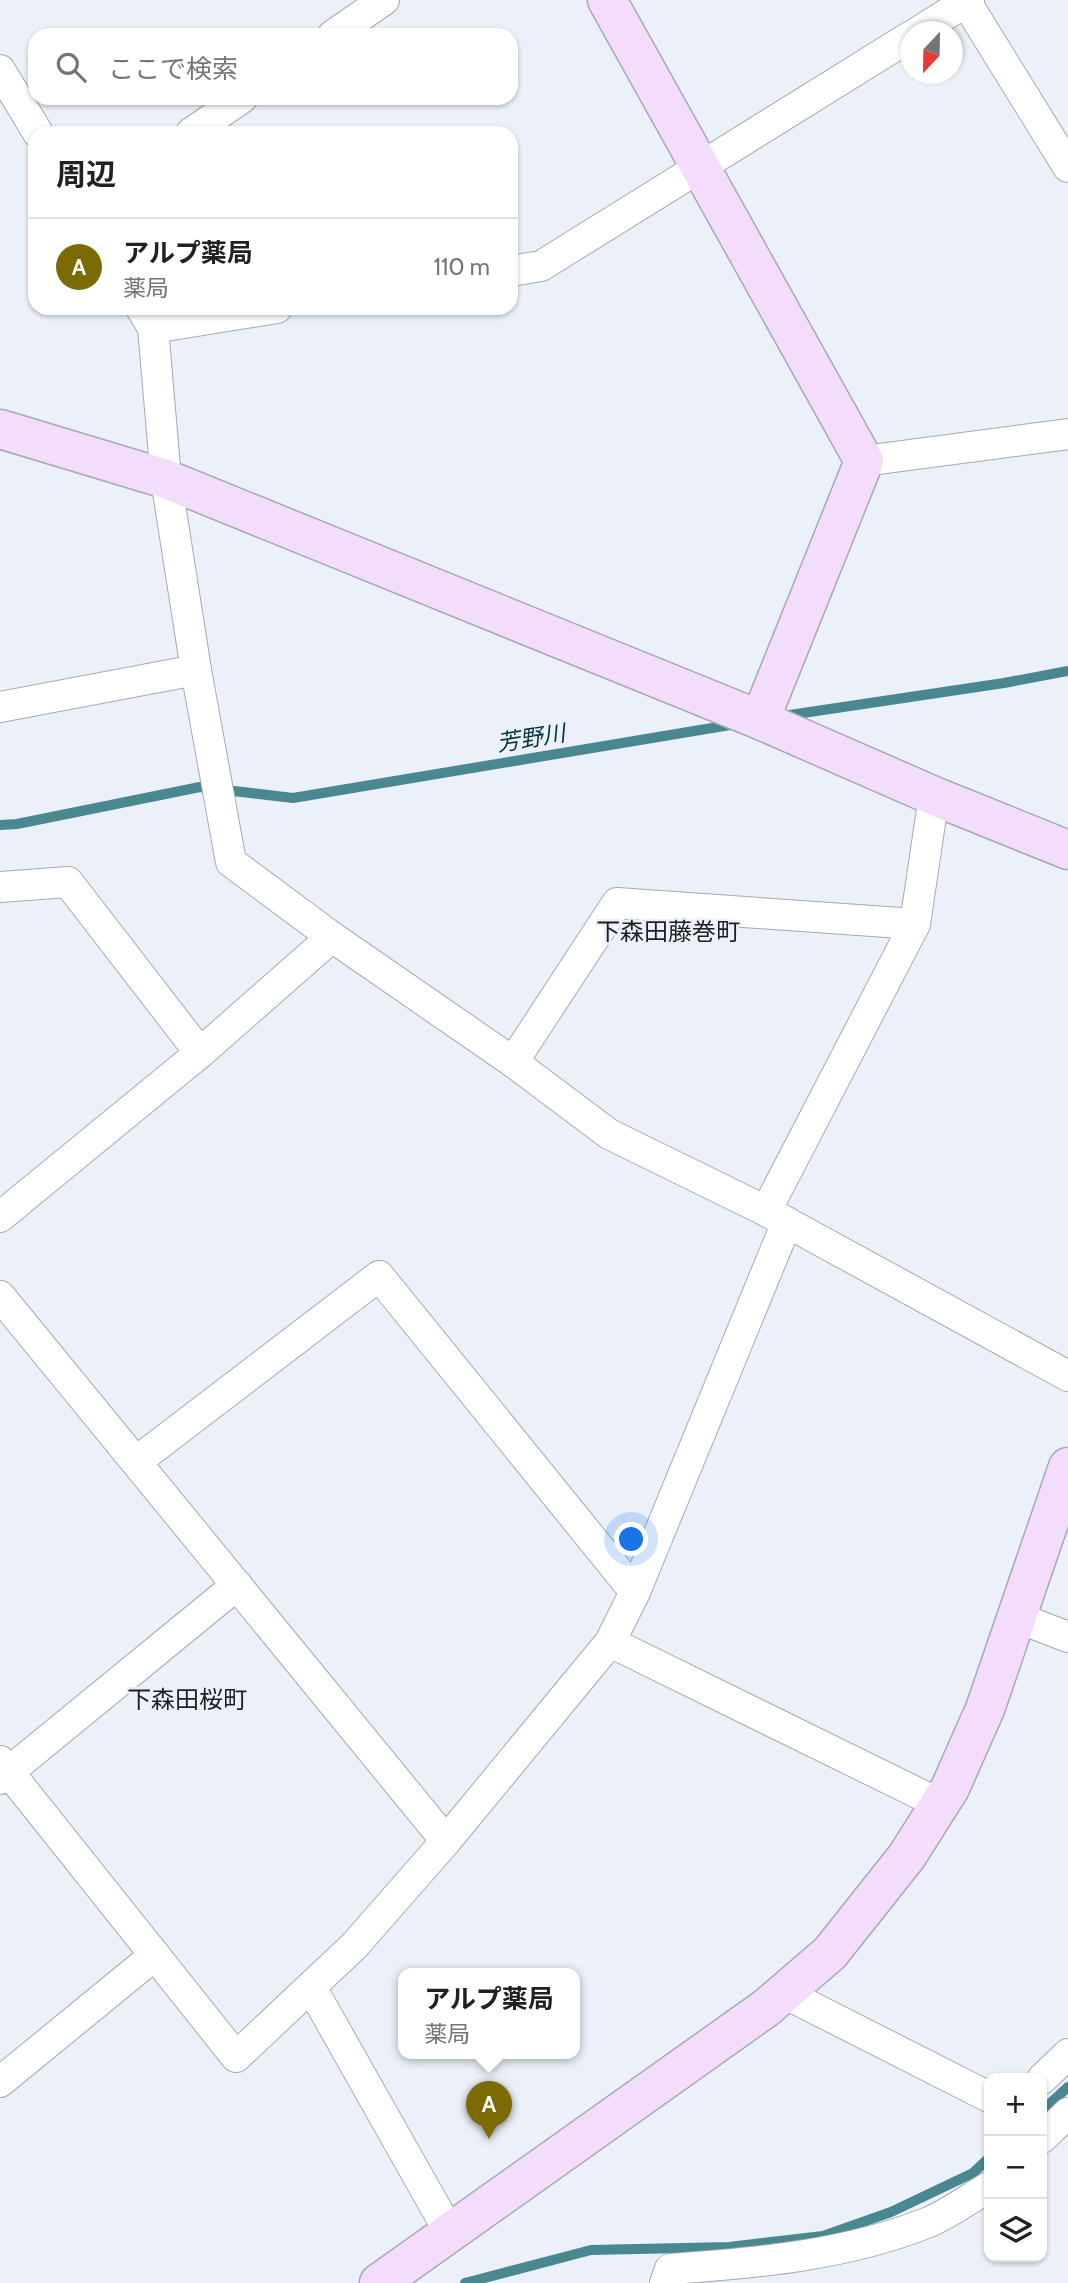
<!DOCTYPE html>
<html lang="ja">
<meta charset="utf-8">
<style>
:root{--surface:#fff;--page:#f2f2f2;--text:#202124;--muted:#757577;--line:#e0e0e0;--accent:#7c6a02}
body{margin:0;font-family:Cabin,"Noto Sans JP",sans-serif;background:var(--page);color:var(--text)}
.controls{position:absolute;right:21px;bottom:21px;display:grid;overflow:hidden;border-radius:14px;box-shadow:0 2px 5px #0004}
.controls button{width:63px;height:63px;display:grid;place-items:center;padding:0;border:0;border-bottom:2px solid var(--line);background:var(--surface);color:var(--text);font:35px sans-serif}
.compass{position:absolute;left:900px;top:21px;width:63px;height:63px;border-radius:50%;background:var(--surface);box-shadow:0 2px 5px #0004;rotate:202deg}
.you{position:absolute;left:632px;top:1540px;width:24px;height:24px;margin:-18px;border:5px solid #fff;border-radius:50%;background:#1a73e8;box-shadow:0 0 0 10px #1a73e833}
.badge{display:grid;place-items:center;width:46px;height:46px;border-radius:50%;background:var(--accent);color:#fff;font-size:23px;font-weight:700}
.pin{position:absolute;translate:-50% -58px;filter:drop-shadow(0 2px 4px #0008)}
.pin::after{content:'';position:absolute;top:37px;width:24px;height:21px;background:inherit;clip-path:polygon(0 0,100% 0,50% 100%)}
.popup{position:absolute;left:398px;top:1968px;width:182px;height:91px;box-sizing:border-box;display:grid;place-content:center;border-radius:14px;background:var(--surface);filter:drop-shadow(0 2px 5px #0005);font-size:23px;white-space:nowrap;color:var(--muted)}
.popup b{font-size:26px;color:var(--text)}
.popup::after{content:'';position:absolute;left:50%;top:100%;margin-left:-14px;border:14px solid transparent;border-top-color:var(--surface)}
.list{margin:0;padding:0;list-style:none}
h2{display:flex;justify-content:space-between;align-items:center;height:91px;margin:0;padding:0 28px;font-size:30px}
h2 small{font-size:23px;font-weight:400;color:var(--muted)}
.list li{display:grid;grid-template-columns:46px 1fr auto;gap:21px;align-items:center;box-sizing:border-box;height:98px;padding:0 28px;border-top:2px solid var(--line)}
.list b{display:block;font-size:26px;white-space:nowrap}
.list p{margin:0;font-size:23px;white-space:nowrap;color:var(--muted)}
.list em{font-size:23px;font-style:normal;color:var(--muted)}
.icon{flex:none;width:38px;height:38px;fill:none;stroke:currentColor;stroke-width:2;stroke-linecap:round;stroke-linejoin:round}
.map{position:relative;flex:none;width:1068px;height:2283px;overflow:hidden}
.search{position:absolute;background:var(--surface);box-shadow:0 2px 5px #0004;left:28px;top:28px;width:490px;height:77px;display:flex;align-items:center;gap:18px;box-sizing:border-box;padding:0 24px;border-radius:21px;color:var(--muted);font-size:26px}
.panel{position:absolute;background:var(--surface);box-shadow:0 2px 5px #0004;left:28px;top:126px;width:490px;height:189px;border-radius:21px}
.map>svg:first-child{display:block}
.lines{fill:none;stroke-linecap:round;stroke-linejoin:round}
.stream{stroke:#498890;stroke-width:10}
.street-casing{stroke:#a5aab1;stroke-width:32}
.secondary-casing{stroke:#a5aab1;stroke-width:41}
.street{stroke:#fff;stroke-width:30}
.secondary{stroke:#f4dcfd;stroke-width:38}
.labels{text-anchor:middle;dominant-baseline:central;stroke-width:5;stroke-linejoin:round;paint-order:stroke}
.water-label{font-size:23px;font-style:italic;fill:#053337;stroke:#ecf1f9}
.quarter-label{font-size:24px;fill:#1c1e21;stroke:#ecf1f9}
</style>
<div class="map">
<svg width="1068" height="2283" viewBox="0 0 1068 2283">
<rect width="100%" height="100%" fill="#ecf1f9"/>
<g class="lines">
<g class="stream">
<path d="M 783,716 L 1004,683 L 1068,671"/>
<path d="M 0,825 L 17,824 L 200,787 L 293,798 L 736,724"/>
<path d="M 1042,2111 L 1068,2087"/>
<path d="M 465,2283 L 591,2250 L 729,2247 L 823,2236 L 891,2212 L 973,2173 L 989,2158"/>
</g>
<g class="street-casing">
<g id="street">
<path d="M 966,2 L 1068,167"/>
<path d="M 918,32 L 969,0"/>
<path d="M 333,35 L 384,0"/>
<path d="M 0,70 L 38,133"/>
<path d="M 191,133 L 242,98"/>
<path d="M 511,271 L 541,266 L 911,36"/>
<path d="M 141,308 L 153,328 L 166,479 L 196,670 L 231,862 L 332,937 L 513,1062 L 609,1134 L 766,1211 L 1068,1376"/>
<path d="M 153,328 L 277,308"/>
<path d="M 864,461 L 1068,434"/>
<path d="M 0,707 L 196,670"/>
<path d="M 0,887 L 68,882 L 200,1053"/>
<path d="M 513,1062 L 617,903 L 915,924"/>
<path d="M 766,1211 L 915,924 L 934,796"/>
<path d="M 0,1217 L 200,1053 L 332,937"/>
<path d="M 0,1296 L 446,1841"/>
<path d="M 137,1461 L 379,1276 L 635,1592"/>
<path d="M 1016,1617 L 1068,1637"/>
<path d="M 610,1642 L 940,1804"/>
<path d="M 0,1761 L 236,2057 L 354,1946 L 446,1841 L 610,1642 L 635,1592 L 787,1222"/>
<path d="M 0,1779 L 237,1585"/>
<path d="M 311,1987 L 450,2233"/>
<path d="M 784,1993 L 989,2097"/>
<path d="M 1042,2079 L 1068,2054"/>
<path d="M 0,2082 L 155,1955"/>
<path d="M 1042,2138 L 1068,2113"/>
<path d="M 665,2283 L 670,2269 C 758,2263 847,2255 929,2222 C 950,2213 970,2198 989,2187"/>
</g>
</g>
<g class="secondary-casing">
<g id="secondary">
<path d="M 607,0 L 864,461 L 760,720 L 934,796 L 1068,850"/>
<path d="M 0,429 L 166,479 L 760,720"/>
<path d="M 379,2283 L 766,2008 L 830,1953 L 907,1856 L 950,1788 L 985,1709 L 1068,1467"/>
</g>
</g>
<use href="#street" class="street"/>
<use href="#secondary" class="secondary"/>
</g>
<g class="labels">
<g class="water-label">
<text transform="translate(531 738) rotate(-9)">芳野川</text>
</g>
<g class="quarter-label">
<text x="668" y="931">下森田藤巻町</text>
<text x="187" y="1699">下森田桜町</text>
</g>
</g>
</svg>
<div class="controls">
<button>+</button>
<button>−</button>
<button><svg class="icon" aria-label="layers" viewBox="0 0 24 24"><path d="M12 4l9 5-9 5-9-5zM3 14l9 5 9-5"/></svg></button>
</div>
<svg class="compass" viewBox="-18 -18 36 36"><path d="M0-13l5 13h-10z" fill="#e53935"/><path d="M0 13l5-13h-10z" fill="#757577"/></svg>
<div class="you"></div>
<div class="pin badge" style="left:489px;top:2139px">A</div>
<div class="popup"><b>アルプ薬局</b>薬局</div>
<div class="search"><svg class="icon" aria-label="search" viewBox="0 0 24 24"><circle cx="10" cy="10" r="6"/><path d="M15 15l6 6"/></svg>ここで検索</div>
<section class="panel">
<h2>周辺<small></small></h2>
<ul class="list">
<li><span class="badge">A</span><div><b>アルプ薬局</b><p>薬局</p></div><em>110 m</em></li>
</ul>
</section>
</div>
